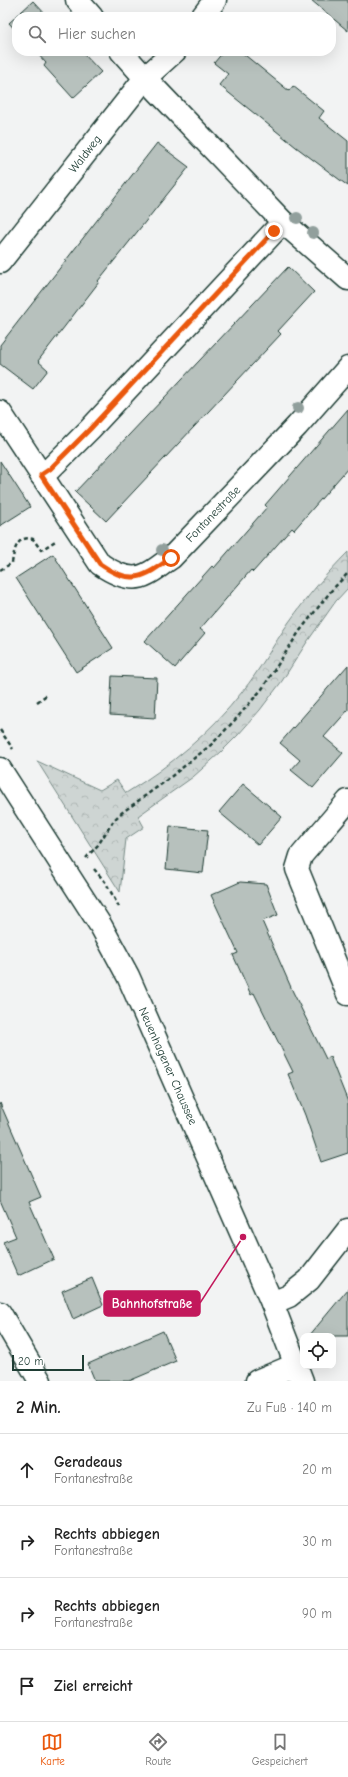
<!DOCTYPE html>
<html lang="de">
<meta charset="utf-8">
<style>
:root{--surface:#fff;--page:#f2f2f2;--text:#222;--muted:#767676;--line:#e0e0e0;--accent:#ea580c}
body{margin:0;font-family:"Comic Neue",sans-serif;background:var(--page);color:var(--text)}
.controls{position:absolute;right:12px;bottom:12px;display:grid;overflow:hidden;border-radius:8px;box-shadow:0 4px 16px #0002}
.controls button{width:36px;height:36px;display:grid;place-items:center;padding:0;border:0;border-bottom:1px solid var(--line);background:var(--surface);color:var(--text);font:20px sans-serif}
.scale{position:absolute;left:12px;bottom:10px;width:72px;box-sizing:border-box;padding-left:4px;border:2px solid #1f3d34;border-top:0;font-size:11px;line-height:14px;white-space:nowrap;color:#1f3d34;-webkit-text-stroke:3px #fff;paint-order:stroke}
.stop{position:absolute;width:12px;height:12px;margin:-9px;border:3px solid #ea580c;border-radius:50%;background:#fff}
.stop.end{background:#ea580c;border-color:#fff;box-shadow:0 1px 4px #0008}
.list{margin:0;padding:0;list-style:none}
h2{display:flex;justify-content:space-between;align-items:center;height:52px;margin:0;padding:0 16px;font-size:17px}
h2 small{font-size:13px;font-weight:400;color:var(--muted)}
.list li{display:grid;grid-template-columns:26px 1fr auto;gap:12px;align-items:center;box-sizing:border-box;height:72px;padding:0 16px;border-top:1px solid var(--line)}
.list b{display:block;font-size:15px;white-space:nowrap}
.list p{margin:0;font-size:13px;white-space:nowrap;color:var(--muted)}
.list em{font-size:13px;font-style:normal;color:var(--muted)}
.icon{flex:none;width:22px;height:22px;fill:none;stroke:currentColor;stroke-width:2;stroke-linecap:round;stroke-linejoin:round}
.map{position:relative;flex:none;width:348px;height:1381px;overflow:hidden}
.search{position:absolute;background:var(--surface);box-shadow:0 4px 16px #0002;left:12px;right:12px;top:12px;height:44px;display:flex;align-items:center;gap:10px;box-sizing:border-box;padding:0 14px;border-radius:16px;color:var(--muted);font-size:15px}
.sheet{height:340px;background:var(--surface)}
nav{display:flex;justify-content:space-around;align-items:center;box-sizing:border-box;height:56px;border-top:1px solid var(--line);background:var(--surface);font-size:11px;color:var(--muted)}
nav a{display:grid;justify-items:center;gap:2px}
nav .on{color:var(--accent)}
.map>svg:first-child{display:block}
.forest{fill:url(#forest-crowns);stroke:#768984}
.building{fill:#b7c1bd;stroke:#1f3d34}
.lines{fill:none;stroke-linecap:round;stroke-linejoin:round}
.minor-casing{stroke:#1f3d34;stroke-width:25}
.path{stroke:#1f3d34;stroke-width:2.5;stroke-dasharray:4 3;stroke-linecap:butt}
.minor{stroke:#fff;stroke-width:22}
.tree{fill:#919f9c}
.route{stroke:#ea580c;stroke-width:5}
.labels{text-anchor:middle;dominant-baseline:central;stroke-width:3.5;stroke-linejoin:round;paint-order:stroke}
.street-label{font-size:12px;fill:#1f3d34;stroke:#fff}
.leader{fill:none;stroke:#c2185b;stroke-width:1.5}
.callout-dot{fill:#c2185b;stroke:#fff;stroke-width:1.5}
.callout{fill:#c2185b;stroke:#c2185b;stroke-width:1.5}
.callout-label{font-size:13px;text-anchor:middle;font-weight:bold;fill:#fff}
</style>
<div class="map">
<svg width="348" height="1381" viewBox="0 0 348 1381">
<defs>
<pattern id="forest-crowns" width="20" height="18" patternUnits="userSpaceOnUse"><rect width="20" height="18" fill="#ced5d3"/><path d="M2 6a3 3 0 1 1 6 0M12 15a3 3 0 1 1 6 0" fill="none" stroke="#b0b8b6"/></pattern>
</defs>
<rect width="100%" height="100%" fill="#f2f3f3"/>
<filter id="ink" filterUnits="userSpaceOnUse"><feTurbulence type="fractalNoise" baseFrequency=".025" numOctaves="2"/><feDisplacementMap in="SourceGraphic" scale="8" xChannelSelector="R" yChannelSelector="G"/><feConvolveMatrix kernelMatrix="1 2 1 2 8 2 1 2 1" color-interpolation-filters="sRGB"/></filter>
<g filter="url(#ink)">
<path class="forest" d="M 348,552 L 348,588 L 336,601 L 307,642 L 282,681 L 260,710 L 238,735 L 221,752 L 193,777 L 138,816 L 144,827 L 126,839 L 120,892 L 37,761 L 100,790 L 117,780 L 126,793 C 169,767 211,732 242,692 C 260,670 273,645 289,622 C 307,597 326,574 348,552 Z"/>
<g class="building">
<path d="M 311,0 L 348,0 L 348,31 Z"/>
<path d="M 33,1 L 48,17 L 17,17 L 17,32 L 9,23 Z"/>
<path d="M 35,51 L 81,51 L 101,72 L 73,98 L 44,66 L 46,63 Z"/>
<path d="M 224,51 L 240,51 L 289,91 L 293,86 L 324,111 L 319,118 L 348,141 L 348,186 L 296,147 L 219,85 L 228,74 L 214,63 Z"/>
<path d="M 157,143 L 189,167 L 98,281 L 99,282 L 38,361 L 48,370 L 33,389 L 0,364 L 0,345 Z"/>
<path d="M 288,267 L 314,292 L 278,331 L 281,334 L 106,521 L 75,492 Z"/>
<path d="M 348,409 L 348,468 L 294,530 L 292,528 L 253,572 L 251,570 L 200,629 L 205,633 L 175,668 L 145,641 L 212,566 L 214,568 L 267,507 L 265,505 Z"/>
<path d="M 0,461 L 30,507 L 0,526 Z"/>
<path d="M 53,554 L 113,648 L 76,672 L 16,578 Z"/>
<path d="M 348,665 L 348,710 L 324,737 L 343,753 L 313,788 L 291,770 L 300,760 L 280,743 Z"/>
<path d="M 112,676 L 157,678 L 155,718 L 110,715 Z"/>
<path d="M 243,784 L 282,817 L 258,845 L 219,812 Z"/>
<path d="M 170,826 L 208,830 L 203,873 L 166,869 Z"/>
<path d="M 240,882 L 266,884 L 278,915 L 262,921 L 293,992 L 326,1059 L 330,1057 L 348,1102 L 348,1153 L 321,1162 L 305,1115 L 288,1074 L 293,1072 L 254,993 L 251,995 L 233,955 L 238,953 L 211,895 Z"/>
<path d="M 0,1103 L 41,1197 L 29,1202 L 54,1259 L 18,1276 L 3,1242 L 16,1237 L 0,1200 Z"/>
<path d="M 92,1278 L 103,1305 L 73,1319 L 62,1291 Z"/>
<path d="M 348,1289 L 348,1336 L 309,1336 Z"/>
<path d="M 163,1331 L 176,1361 L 129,1381 L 95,1381 L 88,1364 Z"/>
</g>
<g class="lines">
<g class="minor-casing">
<g id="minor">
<path d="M 77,0 L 92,17"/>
<path d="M 202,17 L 215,0"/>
<path d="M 121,51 L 145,78 L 283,222 L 348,279"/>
<path d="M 0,262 L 145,78 L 175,51"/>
<path d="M 0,412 L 100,564 C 113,573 131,583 147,574 C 156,570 163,563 171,558 L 297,426 L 348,368"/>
<path d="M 41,475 L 50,469 L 90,429 L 283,222"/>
<path d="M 0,769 L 101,926 L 128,976 L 272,1303 L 302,1381"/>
<path d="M 348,801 L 301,856 L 297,869 L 348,994"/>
<path d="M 272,1303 L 289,1296 L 309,1280 L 348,1230"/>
<path d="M 0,1313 L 40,1381"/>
<path d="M 257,1381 L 295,1365"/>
</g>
</g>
<g class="path">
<path d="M 0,570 L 12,563 C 14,550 17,535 33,539 L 41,550 L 57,540"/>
<path d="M 37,702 L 48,694"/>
<path d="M 0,730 L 13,749"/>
<path d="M 86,858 L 98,845 L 114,820 L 120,814 L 163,783 L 212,744 L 235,720 L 262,689 L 299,632 L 331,591 L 348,573"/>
<path d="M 94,869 L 106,883 L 119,907"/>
</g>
<use href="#minor" class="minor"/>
</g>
<g class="tree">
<circle cx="297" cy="218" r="6"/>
<circle cx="313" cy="233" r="6"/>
<circle cx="298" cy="408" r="6"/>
<circle cx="162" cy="550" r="6"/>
</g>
</g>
<g class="lines" filter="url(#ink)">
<path class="route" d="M 171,558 C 143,578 131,586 100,564 L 41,475 L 50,469 L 90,429 L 274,231"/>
</g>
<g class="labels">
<g class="street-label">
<text transform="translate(85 154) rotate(-52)">Waldweg</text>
<text transform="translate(213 514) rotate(-46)">Fontanestraße</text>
<text transform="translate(168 1066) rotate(66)">Neuenhagener Chaussee</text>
</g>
</g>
<path class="leader" d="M243 1237L200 1303"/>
<circle class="callout-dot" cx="243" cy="1237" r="4"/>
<rect class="callout" x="104" y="1291" width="96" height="25" rx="4"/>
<g class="callout-label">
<text x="152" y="1308">Bahnhofstraße</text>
</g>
</svg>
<div class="controls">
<button><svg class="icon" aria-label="locate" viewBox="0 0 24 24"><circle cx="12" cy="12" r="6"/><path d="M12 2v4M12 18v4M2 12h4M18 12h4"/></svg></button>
</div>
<div class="scale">20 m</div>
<div class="stop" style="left:171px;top:558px"></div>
<div class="stop end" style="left:274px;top:231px"></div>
<div class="search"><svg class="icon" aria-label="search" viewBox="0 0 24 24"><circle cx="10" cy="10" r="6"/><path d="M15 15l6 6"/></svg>Hier suchen</div>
</div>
<section class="sheet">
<h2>2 Min.<small>Zu Fuß · 140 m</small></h2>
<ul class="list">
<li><svg class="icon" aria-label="ahead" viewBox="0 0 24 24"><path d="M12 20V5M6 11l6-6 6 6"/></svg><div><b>Geradeaus</b><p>Fontanestraße</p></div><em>20 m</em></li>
<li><svg class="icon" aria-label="right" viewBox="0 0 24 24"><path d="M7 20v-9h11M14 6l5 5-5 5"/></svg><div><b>Rechts abbiegen</b><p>Fontanestraße</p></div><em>30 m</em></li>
<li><svg class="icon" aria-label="right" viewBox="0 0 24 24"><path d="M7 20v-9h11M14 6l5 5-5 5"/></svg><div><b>Rechts abbiegen</b><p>Fontanestraße</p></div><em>90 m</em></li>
<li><svg class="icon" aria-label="arrive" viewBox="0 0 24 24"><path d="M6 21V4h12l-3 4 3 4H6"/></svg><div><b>Ziel erreicht</b></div></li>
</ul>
</section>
<nav>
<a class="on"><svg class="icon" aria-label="map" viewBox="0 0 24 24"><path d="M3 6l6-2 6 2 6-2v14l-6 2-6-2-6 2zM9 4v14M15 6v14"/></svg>Karte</a>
<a><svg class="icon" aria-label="directions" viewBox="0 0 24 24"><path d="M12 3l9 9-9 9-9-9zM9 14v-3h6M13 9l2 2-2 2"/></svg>Route</a>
<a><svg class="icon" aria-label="saved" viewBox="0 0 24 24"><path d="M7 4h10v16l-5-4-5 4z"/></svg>Gespeichert</a>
</nav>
